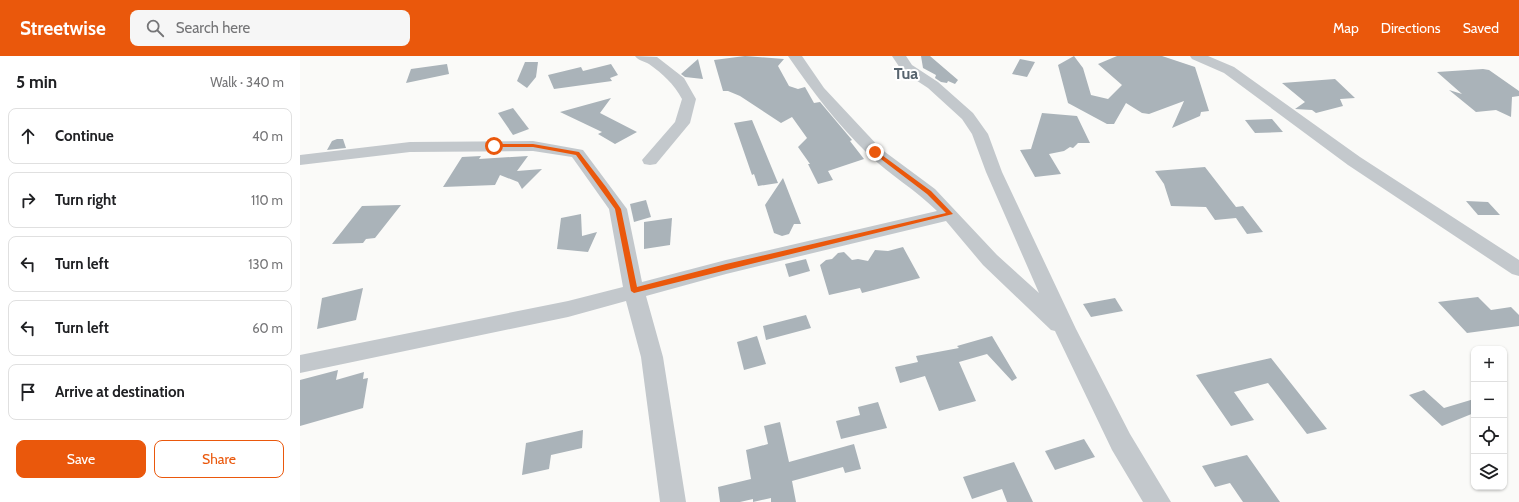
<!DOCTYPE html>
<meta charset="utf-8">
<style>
:root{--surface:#fff;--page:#f6f6f6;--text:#202124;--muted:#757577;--line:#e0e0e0;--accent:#ea580c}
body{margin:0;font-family:Cabin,sans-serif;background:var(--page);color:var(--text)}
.controls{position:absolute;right:12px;bottom:12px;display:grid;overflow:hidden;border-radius:8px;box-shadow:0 1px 3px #0004}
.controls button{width:36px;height:36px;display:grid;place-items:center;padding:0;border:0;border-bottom:1px solid var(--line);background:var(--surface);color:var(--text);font:20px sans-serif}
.stop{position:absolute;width:12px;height:12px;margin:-9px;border:3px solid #ea580c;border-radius:50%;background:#fff}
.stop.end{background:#ea580c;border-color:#fff;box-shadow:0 1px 4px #0008}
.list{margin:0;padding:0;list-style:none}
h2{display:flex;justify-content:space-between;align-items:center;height:52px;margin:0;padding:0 16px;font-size:17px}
h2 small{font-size:13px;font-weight:400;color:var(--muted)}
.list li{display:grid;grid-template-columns:26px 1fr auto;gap:12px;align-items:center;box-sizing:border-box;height:56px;margin:0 8px 8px;padding:0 8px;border:1px solid var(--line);border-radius:8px}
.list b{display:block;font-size:15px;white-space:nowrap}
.list em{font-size:13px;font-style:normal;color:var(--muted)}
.actions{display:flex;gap:8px;padding:12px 16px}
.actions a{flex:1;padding:9px 0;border:1px solid var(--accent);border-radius:8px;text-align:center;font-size:14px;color:var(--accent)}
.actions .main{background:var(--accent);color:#fff}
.icon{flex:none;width:22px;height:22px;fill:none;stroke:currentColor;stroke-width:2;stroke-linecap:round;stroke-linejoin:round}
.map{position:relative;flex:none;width:1219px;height:446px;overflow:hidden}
header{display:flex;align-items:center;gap:24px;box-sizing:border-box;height:56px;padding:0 20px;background:var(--accent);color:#fff}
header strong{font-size:19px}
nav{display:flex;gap:22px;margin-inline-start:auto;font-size:14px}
.search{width:280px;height:36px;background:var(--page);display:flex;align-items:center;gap:10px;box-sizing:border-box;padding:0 14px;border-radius:8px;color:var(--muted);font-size:15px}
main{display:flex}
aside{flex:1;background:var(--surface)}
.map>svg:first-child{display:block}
.building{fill:#aab3b9}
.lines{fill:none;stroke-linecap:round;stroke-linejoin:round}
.minor{fill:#c3c8cc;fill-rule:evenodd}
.route{fill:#ea580c}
.labels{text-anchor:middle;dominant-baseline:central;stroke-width:4;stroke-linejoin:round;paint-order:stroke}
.far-district-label{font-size:16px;font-weight:bold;fill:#57646e;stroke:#fff}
</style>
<header>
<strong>Streetwise</strong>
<div class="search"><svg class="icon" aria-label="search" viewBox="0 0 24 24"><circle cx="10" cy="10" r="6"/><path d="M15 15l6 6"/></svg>Search here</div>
<nav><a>Map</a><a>Directions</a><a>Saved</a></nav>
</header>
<main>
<aside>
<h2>5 min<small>Walk · 340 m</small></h2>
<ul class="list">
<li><svg class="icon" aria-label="ahead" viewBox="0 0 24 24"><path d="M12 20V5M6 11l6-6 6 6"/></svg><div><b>Continue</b></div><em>40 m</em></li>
<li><svg class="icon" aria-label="right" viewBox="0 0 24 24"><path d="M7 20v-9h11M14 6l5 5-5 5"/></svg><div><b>Turn right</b></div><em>110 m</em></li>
<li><svg class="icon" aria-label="left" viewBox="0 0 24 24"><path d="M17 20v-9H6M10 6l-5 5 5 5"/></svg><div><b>Turn left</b></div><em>130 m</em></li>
<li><svg class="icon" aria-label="left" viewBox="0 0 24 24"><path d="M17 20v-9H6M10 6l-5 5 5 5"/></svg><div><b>Turn left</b></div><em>60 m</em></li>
<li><svg class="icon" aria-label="arrive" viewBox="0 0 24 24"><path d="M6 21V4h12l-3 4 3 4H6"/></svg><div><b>Arrive at destination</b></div></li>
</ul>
<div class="actions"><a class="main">Save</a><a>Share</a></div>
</aside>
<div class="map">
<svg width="1219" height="446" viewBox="0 0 1219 446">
<rect width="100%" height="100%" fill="#fafaf8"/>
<g class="building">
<path d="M 445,0 L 484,3 L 478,10 L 489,30 L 498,33 L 505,31 L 514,47 L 520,46 L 552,84 L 550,85 L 564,103 L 528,115 L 533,124 L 518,128 L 508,108 L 510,108 L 498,91 L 507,82 L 492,61 L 481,67 L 440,40 L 428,35 L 423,35 L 414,4 Z"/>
<path d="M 621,0 L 630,0 L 658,24 L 655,28 L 648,25 L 647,27 L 641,26 L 635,22 L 636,19 L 623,12 Z"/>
<path d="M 774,0 L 783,12 L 791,39 L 808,43 L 822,29 L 798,8 L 817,0 L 862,0 L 895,11 L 909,55 L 901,56 L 900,60 L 872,72 L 884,45 L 849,58 L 842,57 L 826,47 L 814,68 L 807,68 L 768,47 L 758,9 Z"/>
<path d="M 398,3 L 403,23 L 385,21 L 381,18 Z"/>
<path d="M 720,3 L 735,6 L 727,21 L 712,18 Z"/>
<path d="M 225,6 L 238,6 L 236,21 L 227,32 L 217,25 Z"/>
<path d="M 147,8 L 149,18 L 106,27 L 111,13 Z"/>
<path d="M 311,8 L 318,19 L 310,22 L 312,25 L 254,33 L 248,19 L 281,11 L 283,15 Z"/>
<path d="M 1183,13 L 1189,14 L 1219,35 L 1219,40 L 1212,41 L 1211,61 L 1196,54 L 1176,56 L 1149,34 L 1162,38 L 1137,16 Z"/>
<path d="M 1035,23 L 1055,42 L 1040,43 L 1043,50 L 1016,57 L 1012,54 L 995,53 L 1005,46 L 982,27 Z"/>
<path d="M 311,42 L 300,57 L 337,76 L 315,88 L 298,78 L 302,76 L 260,56 Z"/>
<path d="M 213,52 L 229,73 L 213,79 L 198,57 Z"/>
<path d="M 742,57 L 777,60 L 790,87 L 778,87 L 773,92 L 770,91 L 764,95 L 749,98 L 761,118 L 735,121 L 720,94 L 731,93 Z"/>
<path d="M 972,63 L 983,76 L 955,77 L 945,64 Z"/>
<path d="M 452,64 L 478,127 L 458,130 L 454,118 L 452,119 L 434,67 Z"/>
<path d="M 37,83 L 43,83 L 46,92 L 27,94 L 32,85 Z"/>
<path d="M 181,100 L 179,103 L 228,100 L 217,115 L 242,113 L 222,133 L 218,126 L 200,119 L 195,129 L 143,131 L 162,101 Z"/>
<path d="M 905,111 L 936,151 L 943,150 L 963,176 L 947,178 L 936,162 L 915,164 L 906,151 L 871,150 L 864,128 L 855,115 Z"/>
<path d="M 483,122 L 501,168 L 494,168 L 489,178 L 482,180 L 474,177 L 465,149 Z"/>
<path d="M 346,144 L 351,161 L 334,166 L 330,148 Z"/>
<path d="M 1166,145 L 1188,146 L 1200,159 L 1178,159 Z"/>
<path d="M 101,149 L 75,182 L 66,183 L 63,187 L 32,188 L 62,150 Z"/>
<path d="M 281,158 L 282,180 L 297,176 L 288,196 L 257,193 L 261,162 Z"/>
<path d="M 372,162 L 370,189 L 344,193 L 344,166 Z"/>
<path d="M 603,191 L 620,222 L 562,237 L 560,232 L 529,239 L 520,209 L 526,204 L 532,203 L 538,197 L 544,196 L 552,204 L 558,203 L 568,205 L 575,194 L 588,195 Z"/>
<path d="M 506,203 L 510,215 L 489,221 L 485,208 Z"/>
<path d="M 63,232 L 56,264 L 17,273 L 22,242 Z"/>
<path d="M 1178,241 L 1191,254 L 1211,251 L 1219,259 L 1219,270 L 1167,277 L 1138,246 Z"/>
<path d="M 815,242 L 823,255 L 791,261 L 783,248 Z"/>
<path d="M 506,259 L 511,272 L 466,284 L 463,270 Z"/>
<path d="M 457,280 L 466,308 L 444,314 L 437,286 Z"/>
<path d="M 692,280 L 717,322 L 712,325 L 687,298 L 659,306 L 676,345 L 639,355 L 625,320 L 600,327 L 595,311 L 618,306 L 616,300 L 659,292 L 657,290 Z"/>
<path d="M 971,302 L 1027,373 L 1007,378 L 968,327 L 934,336 L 954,364 L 931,370 L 896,319 Z"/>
<path d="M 38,314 L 36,324 L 64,316 L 63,323 L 68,322 L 63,352 L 0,370 L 0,324 Z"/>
<path d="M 1124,334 L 1144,352 L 1174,343 L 1174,357 L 1142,370 L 1109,339 Z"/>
<path d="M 578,346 L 587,372 L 541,383 L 536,365 L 560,359 L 558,351 Z"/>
<path d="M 480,366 L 489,406 L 554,388 L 561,413 L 545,417 L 543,411 L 492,425 L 496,446 L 471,446 L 471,442 L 453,446 L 453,443 L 440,446 L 420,446 L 418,431 L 451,423 L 446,394 L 468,388 L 464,370 Z"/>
<path d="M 283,374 L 282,392 L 251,399 L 249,413 L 222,419 L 226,387 Z"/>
<path d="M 784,383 L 795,401 L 755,414 L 745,395 Z"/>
<path d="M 947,399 L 980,446 L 943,446 L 930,427 L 915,431 L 902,410 Z"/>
<path d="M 714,406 L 733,446 L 707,446 L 702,433 L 672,443 L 663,421 Z"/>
</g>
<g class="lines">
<g class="minor">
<path d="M 335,0 L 357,1 L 384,22 L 396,43 L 390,67 L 356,108 L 350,109 L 344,108 L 342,104 L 375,66 L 382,43 C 373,27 364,19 349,8 C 344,5 339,5 335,0 Z"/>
<path d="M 488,0 L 502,0 L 524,32 L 581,93 L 635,133 L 697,199 L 739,237 L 686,116 L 672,78 L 662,63 L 628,32 L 602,15 L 592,0 L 606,0 L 612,9 L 638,26 L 673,57 L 688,78 L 702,116 L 776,273 L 830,378 L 871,446 L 843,446 L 812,394 L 755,275 L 751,274 L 683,209 L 646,165 L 426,218 L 346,240 L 363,301 L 386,446 L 360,446 L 341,301 L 326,245 L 268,261 L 0,317 L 0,299 L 268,245 L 323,231 L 309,153 L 272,101 L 233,95 L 110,96 L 0,109 L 0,99 L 110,86 L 233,85 L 283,94 L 327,153 L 342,226 L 426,204 L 637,155 C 616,134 590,119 569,99 C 538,69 512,35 488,0 Z"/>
<path d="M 890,0 L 908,0 L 934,11 L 1060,101 L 1219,204 L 1219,220 L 1212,218 L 1048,109 L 924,17 L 892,3 Z"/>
</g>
</g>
<path class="route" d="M 194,88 L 233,88 L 279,96 L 306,131 L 321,153 L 337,231 L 426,208 L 646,157 L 627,138 L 573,97 L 575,94 L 631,135 L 653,158 L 334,237 L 331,235 L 315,153 L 276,99 L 233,91 L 192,91 Z"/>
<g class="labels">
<g class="far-district-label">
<text x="606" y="17">Tua</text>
</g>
</g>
</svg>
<div class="controls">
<button>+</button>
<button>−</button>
<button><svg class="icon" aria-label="locate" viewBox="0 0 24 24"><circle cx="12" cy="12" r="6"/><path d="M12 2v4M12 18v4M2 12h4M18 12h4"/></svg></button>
<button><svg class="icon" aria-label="layers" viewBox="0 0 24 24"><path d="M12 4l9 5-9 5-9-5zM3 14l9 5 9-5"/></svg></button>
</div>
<div class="stop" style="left:194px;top:90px"></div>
<div class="stop end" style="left:575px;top:96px"></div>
</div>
</main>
